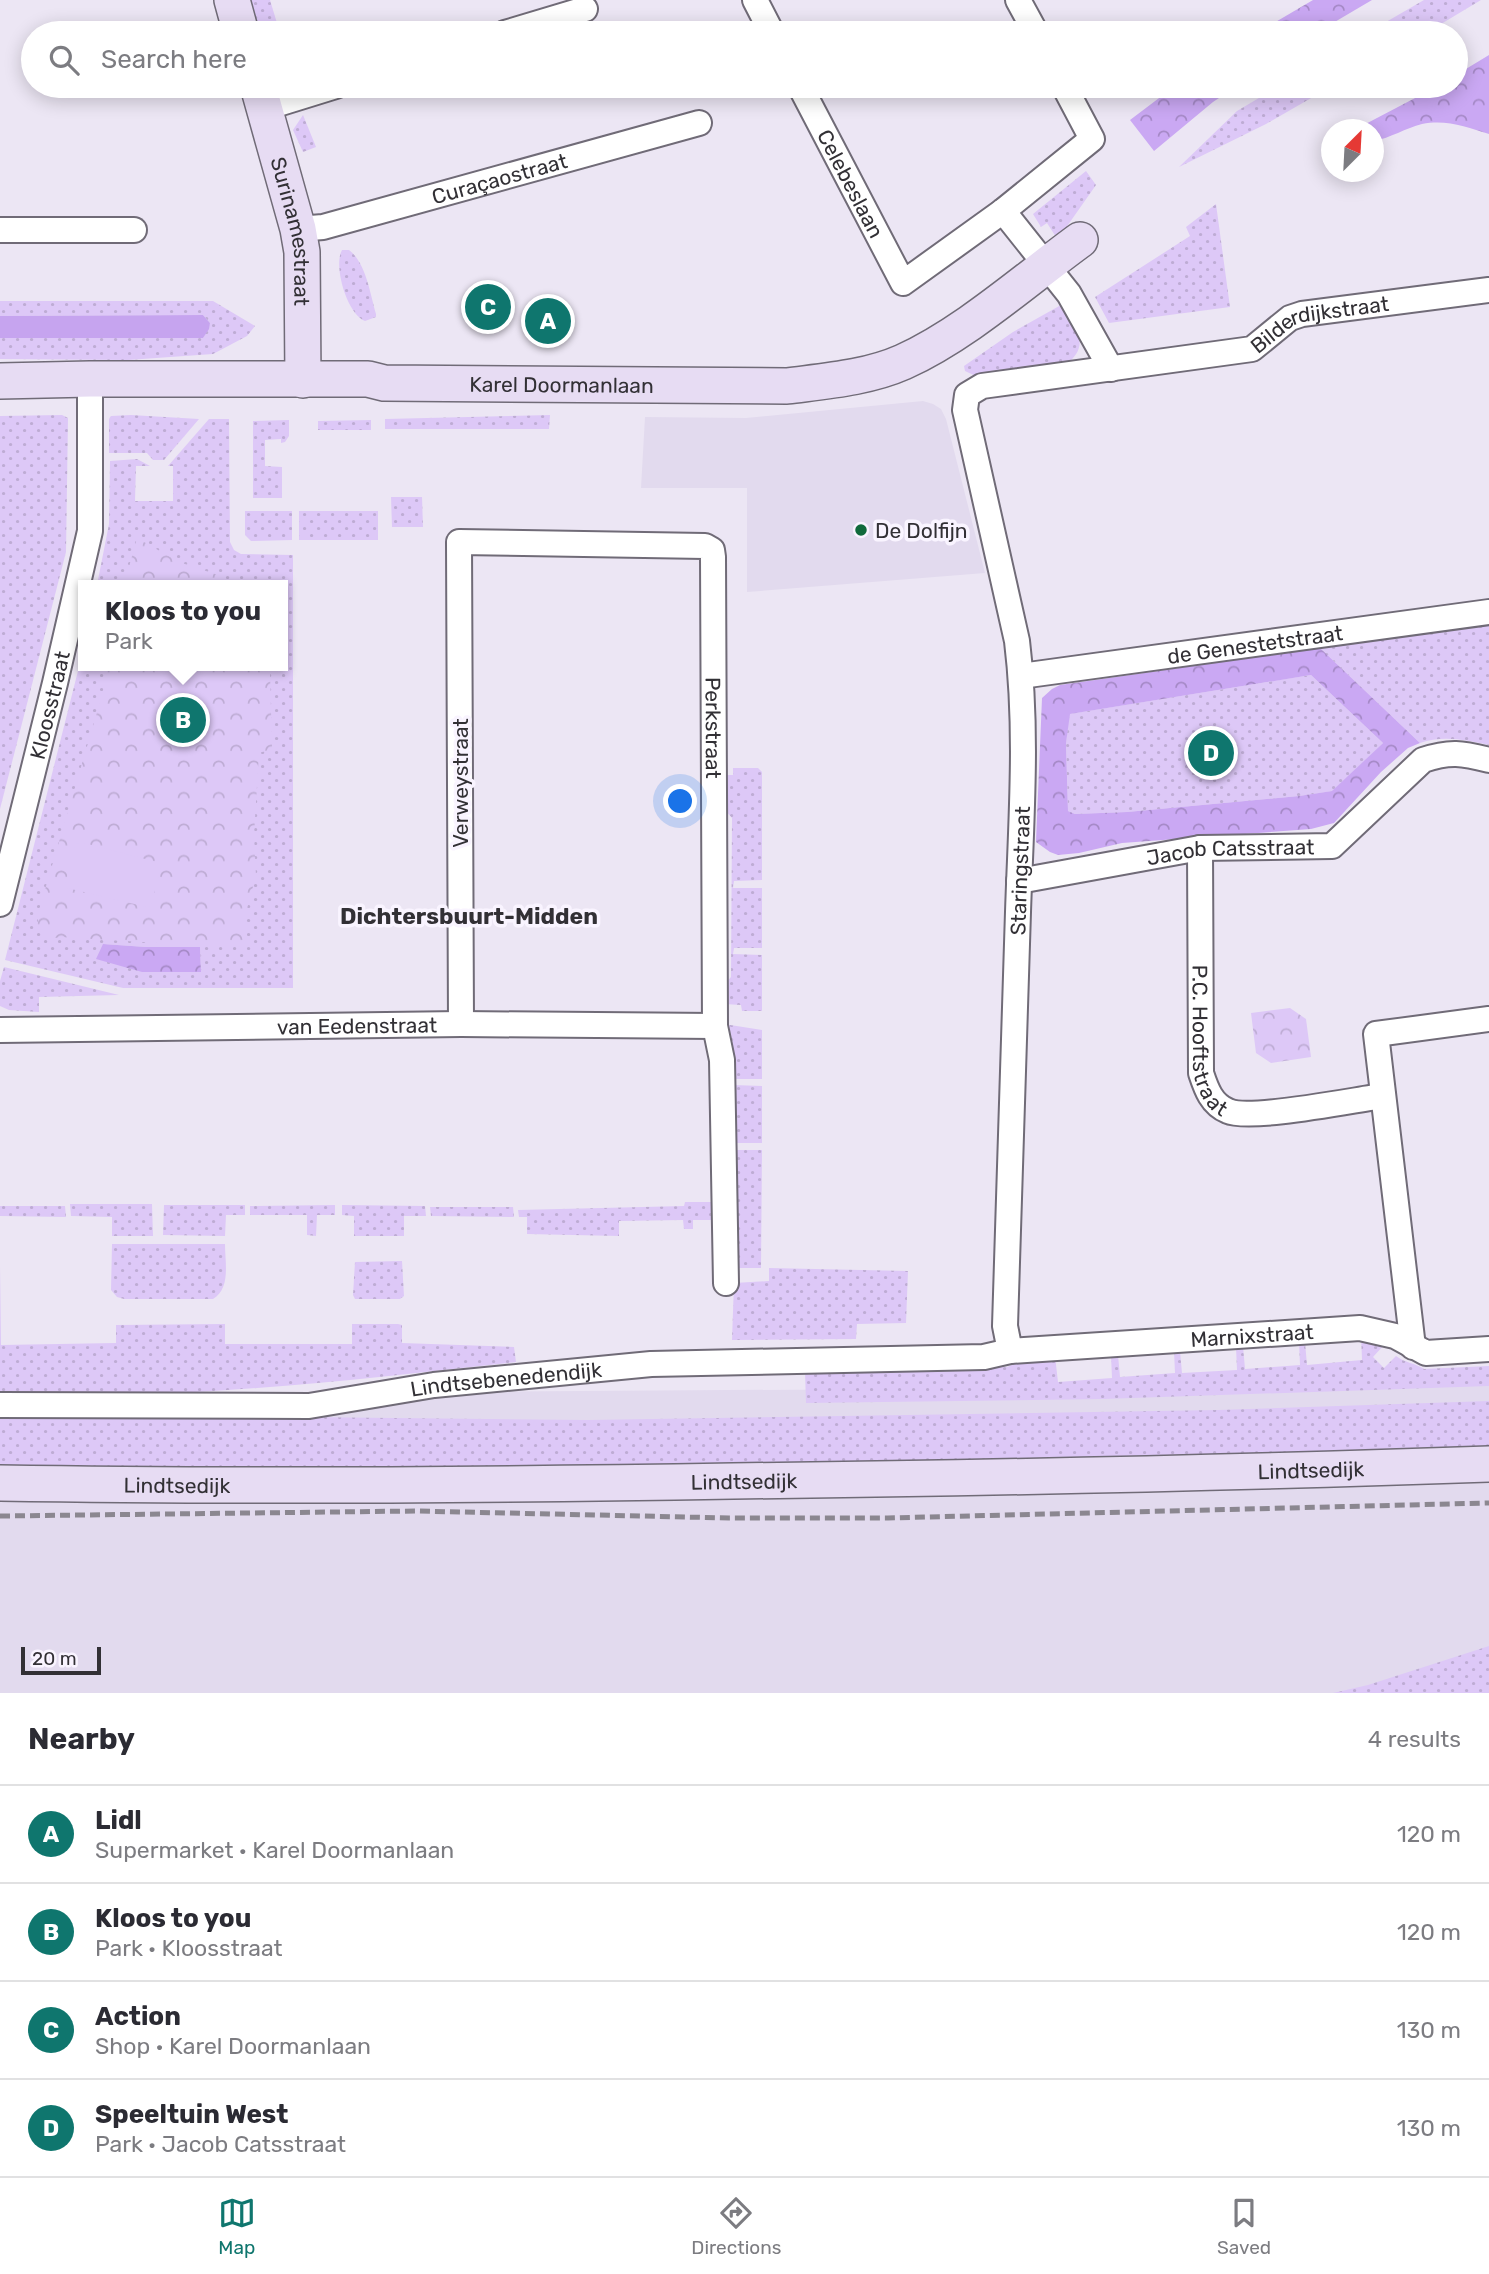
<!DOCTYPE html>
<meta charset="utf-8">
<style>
:root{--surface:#fff;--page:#f2f2f3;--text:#2b2b33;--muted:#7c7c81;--line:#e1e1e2;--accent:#0f766e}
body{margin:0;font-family:Rubik,sans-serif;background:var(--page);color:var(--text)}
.compass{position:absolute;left:1321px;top:119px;width:63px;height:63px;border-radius:50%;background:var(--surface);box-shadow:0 4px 18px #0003;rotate:24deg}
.scale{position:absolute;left:21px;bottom:18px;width:80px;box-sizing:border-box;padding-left:7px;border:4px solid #323035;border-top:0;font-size:19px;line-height:24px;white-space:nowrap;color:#323035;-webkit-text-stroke:5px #f9f4ff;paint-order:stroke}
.you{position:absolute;left:681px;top:802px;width:24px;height:24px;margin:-18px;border:5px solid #fff;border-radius:50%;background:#1a73e8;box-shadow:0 0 0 10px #1a73e833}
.badge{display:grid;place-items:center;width:46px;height:46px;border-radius:50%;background:var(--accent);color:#fff;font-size:23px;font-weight:700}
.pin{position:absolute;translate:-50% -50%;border:4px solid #fff;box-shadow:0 2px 7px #0006}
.popup{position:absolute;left:78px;top:580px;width:210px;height:91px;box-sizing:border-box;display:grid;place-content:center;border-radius:0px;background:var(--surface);filter:drop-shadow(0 2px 5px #0005);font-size:23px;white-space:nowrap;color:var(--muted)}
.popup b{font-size:26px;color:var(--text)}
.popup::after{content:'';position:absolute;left:50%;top:100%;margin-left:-14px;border:14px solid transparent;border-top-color:var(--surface)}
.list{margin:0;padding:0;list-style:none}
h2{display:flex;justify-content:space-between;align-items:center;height:91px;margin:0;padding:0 28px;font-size:30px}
h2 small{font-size:23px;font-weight:400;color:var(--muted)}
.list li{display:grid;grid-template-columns:46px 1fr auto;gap:21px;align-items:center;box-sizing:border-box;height:98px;padding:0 28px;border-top:2px solid var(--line)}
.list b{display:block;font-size:26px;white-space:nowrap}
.list p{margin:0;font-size:23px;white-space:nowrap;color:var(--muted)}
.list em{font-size:23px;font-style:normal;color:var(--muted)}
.icon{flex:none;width:38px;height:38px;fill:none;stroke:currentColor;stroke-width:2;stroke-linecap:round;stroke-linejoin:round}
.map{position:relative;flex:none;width:1489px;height:1693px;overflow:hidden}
.search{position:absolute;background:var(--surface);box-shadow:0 4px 18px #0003;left:21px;right:21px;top:21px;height:77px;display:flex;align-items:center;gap:18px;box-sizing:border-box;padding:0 24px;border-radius:38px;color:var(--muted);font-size:26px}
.sheet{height:483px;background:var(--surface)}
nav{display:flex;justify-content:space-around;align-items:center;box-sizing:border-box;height:98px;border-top:2px solid var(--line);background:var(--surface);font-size:19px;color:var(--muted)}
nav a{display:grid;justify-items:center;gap:4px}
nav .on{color:var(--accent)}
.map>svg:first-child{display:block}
.built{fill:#e2daee}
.grass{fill:url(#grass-dots);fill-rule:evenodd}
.forest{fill:url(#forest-crowns);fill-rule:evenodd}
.park{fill:url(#park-crowns)}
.pitch{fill:#ddc8f7}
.water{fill:#c6a4ef}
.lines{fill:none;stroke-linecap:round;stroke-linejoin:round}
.street-casing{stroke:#706b77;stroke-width:28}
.secondary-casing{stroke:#706b77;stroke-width:38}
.street{stroke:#fff;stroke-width:24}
.secondary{stroke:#e7dcf3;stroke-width:35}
.rail{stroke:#8b8790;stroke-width:5;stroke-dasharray:10 5;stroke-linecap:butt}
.poi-dot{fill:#10693b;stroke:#f9f4ff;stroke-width:2.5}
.labels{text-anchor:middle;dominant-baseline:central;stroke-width:7;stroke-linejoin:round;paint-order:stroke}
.street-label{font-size:21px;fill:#323035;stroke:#f9f4ff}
.poi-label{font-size:21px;fill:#323035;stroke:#f9f4ff;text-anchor:start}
.neighbourhood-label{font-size:23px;font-weight:bold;fill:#323035;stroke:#f9f4ff}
</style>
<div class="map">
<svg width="1489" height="1693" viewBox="0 0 1489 1693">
<defs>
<pattern id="grass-dots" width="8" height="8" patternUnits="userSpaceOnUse" patternTransform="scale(1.75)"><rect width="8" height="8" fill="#ddc8f7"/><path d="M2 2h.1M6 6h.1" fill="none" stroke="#beacd4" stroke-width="1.8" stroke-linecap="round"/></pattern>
<pattern id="forest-crowns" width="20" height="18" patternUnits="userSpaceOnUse" patternTransform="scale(1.75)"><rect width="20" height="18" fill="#caa8f3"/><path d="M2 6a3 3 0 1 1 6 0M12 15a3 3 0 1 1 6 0" fill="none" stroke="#a589c6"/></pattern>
<pattern id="park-crowns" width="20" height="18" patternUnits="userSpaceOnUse" patternTransform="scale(1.75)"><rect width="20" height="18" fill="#ddc8f7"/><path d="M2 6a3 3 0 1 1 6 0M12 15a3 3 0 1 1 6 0" fill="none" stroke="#beacd4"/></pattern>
</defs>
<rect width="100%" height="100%" fill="#ece6f4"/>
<g class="built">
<path d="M 923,401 L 933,404 L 941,409 L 946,419 L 985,573 L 747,592 L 747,488 L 641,488 L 645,417 L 746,418 Z"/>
<path d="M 1489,1385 L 1489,1693 L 0,1693 L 0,1395 Z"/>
</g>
<g class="grass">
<path d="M 250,0 L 270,0 L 280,33 L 260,33 Z"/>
<path d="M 1424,0 L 1481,0 L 1426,33 L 1367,33 Z"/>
<path d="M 1279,86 L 1332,86 L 1266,124 L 1179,167 L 1237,111 Z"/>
<path d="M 303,115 L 316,147 L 303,152 L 293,130 Z"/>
<path d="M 1086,171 L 1096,185 L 1063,232 L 1056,237 L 1047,223 L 1041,227 L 1033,214 Z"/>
<path d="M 1216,204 L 1230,307 L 1109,323 L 1095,297 L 1190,236 L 1186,227 Z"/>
<path d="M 342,250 L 349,250 C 366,263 370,293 376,314 L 376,317 L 365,321 C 347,314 333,266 342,250 Z"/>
<path d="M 0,301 L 213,301 L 255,326 L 247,336 L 213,354 L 128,360 L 0,359 L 0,338 L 203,338 L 210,323 L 203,315 L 0,316 Z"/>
<path d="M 1061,305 C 1073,325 1091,342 1070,361 L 992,371 L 980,378 L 965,371 L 964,366 L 1013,332 Z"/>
<path d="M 62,415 L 68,418 L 66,552 L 0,809 L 0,416 Z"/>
<path d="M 131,415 L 199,419 L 164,460 L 153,460 L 147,453 L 109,453 L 109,419 L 111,416 Z"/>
<path d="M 550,415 L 549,429 L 385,429 L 385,419 Z"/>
<path d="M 209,419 L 229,419 L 230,542 L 234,550 L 241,554 L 293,555 L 293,988 L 123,988 L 5,960 L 83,651 L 83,666 L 283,666 L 283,585 L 97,585 L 109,524 L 110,461 L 137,459 L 150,466 L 136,466 L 135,501 L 173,501 L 173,466 L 168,466 ZM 103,944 L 146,947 L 200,947 L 201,972 Z"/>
<path d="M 289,420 L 289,436 L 285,442 L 281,443 L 281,439 L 265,440 L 265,466 L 282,467 L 282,498 L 253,498 L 253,421 Z"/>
<path d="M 371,420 L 371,430 L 318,430 L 318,421 Z"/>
<path d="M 391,497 L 422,497 L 423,527 L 392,527 Z"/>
<path d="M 245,511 L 292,511 L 292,540 L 251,541 L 245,535 Z"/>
<rect x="299" y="511" width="79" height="29"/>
<path d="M 1489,624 L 1489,745 C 1466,740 1443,735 1420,743 L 1320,648 Z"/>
<path d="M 1311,675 L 1383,743 L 1333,791 L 1299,796 L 1127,812 L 1075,814 L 1068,811 L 1066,742 L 1069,714 Z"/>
<path d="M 733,768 L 758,768 L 762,772 L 762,880 L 734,881 L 733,888 L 762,888 L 762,948 L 734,948 L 733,954 L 762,955 L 762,1011 L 742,1011 L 741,1005 L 724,1004 L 724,985 L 731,977 L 732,818 L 724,809 L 725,775 L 733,775 Z"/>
<path d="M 4,967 L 119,995 L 39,997 L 39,1012 L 9,1010 L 0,1006 L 0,981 Z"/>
<path d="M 724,1024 L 762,1030 L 762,1079 L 733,1079 L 733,1050 L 725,1040 Z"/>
<path d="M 733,1085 L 762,1086 L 762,1143 L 733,1143 Z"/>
<path d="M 733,1150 L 762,1150 L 761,1268 L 733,1268 Z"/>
<path d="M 685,1202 L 712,1202 L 712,1220 L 693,1220 L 693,1229 L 684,1229 L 683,1220 L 619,1221 L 619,1236 L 527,1234 L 527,1217 L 519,1217 L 518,1210 L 684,1206 Z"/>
<path d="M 70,1204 L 152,1204 L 153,1236 L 112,1236 L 112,1217 L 71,1216 Z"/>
<path d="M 164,1205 L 245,1205 L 245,1215 L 226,1215 L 225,1236 L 163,1235 Z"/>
<path d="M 335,1205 L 335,1215 L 317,1215 L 316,1236 L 307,1235 L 307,1215 L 250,1215 L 250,1206 Z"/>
<path d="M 342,1205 L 425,1206 L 426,1216 L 404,1216 L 404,1236 L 354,1236 L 354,1216 L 342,1215 Z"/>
<path d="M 0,1206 L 65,1206 L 66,1217 L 0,1216 Z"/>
<path d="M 430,1207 L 513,1207 L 514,1217 L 431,1216 Z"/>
<path d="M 112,1244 L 225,1244 C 225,1263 231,1288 213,1299 L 124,1299 L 117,1297 L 111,1290 Z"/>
<path d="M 402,1261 L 404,1296 L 400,1299 L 355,1299 L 353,1295 L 355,1262 Z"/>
<path d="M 0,1265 L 1,1345 L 116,1343 L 116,1325 L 225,1324 L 225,1344 L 352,1344 L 352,1324 L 398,1324 L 402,1325 L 402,1343 L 514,1347 L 516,1362 C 415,1373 314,1385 213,1391 C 142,1396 71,1393 0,1391 Z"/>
<path d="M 769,1268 L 908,1271 L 906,1323 L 857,1324 L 856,1339 L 732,1340 L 734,1283 L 769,1281 Z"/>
<path d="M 1361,1335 L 1384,1345 L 1373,1357 L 1384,1368 L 1396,1356 C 1405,1363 1415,1363 1424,1369 L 1489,1366 L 1489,1386 L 1103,1399 L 806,1403 L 805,1371 L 1007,1367 L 1023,1360 L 1055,1356 L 1058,1382 L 1112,1378 L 1111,1356 L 1118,1355 L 1120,1377 L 1175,1373 L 1174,1351 L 1180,1351 L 1182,1373 L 1237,1370 L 1236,1347 L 1243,1346 L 1245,1369 L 1300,1365 L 1299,1342 L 1305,1342 L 1307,1365 L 1362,1360 Z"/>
<path d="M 1489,1401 L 1489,1449 L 824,1475 L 0,1469 L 0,1414 L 588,1420 L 1218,1410 Z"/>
<path d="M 1489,1646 L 1489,1693 L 1333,1693 L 1368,1685 Z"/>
</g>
<g class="forest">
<path d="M 1313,0 L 1372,0 L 1316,33 L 1257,33 Z"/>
<path d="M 1489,55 L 1489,134 C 1467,127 1446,119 1422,124 C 1406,128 1390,138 1374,141 L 1374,130 L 1356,129 L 1438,86 L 1456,86 L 1456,75 Z"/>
<path d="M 1175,86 L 1237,86 L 1213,102 L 1154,151 L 1130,120 Z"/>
<path d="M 1320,648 L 1420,743 L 1408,748 L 1381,772 L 1334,823 L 1311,829 L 1122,843 L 1079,853 L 1058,855 L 1050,852 L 1036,842 L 1042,698 L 1052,689 L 1060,685 ZM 1311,675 L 1383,743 L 1332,791 L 1299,796 L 1127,812 L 1075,814 L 1068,811 L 1066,743 L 1070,714 Z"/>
<path d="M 103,944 L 146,947 L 200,947 L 201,972 L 142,972 L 96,959 Z"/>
</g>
<g class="park">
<path d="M 137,538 L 179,562 L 221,576 L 222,585 L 124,585 Z"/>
<path d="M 108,666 L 266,666 L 270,671 L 272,749 L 259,753 L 254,835 L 256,876 L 243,923 L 249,942 L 222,947 L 61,937 L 50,939 L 37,929 L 39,910 L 103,692 Z"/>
<path d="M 1290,1008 L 1306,1019 L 1311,1057 L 1271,1063 L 1256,1053 L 1251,1013 Z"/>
</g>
<path class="pitch" d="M 80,842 L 157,862 L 161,867 L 151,906 L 147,907 L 67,888 L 65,884 L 75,845 Z"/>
<path class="water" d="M 203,315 L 210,323 L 209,329 L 203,338 L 0,338 L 0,316 Z"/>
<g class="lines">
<g class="street-casing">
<g id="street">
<path d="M 755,0 L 772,33"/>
<path d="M 1018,0 L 1036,33"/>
<path d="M 505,33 L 585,9"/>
<path id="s1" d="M 800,86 L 903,283 L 1003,211 L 1092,139 L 1064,86"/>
<path d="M 265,108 L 336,86"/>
<path d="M 1003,211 L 1069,294 L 1111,369"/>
<path id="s2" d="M 298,229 L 323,227 L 699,123"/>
<path d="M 0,230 L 134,230"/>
<path id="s3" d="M 1021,676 L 1489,612"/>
<path id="s4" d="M 1200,848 L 1201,1073 C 1206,1088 1211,1104 1228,1111 C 1250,1121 1353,1100 1383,1096"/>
<path id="s5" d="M 1019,881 L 1200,848 L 1332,846 L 1423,760 C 1450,751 1462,753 1489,760"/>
<path id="s6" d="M 0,904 L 55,683 L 90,531 L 90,379"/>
<path id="s7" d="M 461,1024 L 459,542 L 705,546 L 712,550 L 713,557 L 715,1026 L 722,1060 L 726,1283"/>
<path id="s8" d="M 0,1030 L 461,1024 L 715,1026"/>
<path d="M 1413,1347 L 1376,1034 L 1489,1019"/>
<path id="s9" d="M 1010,1351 L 1005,1326 C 1010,1188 1014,1050 1018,912 C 1021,821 1028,731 1017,641 L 965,410 L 967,395 L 982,386 L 1252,349 L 1290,318 L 1302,314 L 1489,290"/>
<path id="s10" d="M 0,1405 L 309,1406 L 434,1385 L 651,1364 L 984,1357 L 1010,1351 L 1360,1328 L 1395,1336 L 1426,1353 L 1489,1349"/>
</g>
</g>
<g class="secondary-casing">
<g id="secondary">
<path d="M 232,0 L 241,33"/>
<path id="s11" d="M 258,86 L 298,229 L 302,252 L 303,380"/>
<path id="s12" d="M 0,381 L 90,379 L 368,379 L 384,383 L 787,386 C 825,381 867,378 903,362 C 965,334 1025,280 1080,240"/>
<path id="s13" d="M 0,1483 C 244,1487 489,1485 733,1481 C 985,1478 1237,1473 1489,1464"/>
</g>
</g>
<use href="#street" class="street"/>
<use href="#secondary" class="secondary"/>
<path class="rail" d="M 0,1516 L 416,1511 L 729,1518 L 888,1518 L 1489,1503"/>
</g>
<circle class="poi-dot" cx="861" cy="530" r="7"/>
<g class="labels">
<g class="street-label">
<text stroke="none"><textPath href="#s2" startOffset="208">Curaçaostraat</textPath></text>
<text stroke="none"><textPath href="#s1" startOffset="110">Celebeslaan</textPath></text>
<text stroke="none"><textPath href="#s11" startOffset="150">Surinamestraat</textPath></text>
<text stroke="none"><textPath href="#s9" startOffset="1328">Bilderdijkstraat</textPath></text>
<text stroke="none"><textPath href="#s12" startOffset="562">Karel Doormanlaan</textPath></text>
<text stroke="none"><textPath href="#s3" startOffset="236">de Genestetstraat</textPath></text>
<text stroke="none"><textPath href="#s6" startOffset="205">Kloosstraat</textPath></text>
<text stroke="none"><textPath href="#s7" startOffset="914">Perkstraat</textPath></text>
<text transform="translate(460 783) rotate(-90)">Verweystraat</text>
<text stroke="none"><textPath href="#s5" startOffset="214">Jacob Catsstraat</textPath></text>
<text stroke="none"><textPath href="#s9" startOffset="481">Staringstraat</textPath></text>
<text stroke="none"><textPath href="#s8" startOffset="357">van Eedenstraat</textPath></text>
<text stroke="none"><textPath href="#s4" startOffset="194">P.C. Hooftstraat</textPath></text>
<text stroke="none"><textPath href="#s10" startOffset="1256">Marnixstraat</textPath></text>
<text stroke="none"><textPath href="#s10" startOffset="508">Lindtsebenedendijk</textPath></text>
<text stroke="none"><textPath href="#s13" startOffset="1311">Lindtsedijk</textPath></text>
<text stroke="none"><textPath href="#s13" startOffset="744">Lindtsedijk</textPath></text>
<text stroke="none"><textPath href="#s13" startOffset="177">Lindtsedijk</textPath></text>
</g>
<g class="poi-label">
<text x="875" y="530">De Dolfijn</text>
</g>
<g class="neighbourhood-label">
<text x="469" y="916">Dichtersbuurt-Midden</text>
</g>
</g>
</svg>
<svg class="compass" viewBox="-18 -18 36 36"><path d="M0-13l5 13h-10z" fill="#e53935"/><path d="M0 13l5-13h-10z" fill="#7c7c81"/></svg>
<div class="scale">20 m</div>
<div class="you"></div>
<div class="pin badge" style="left:548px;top:321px">A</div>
<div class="pin badge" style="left:183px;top:720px">B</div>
<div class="popup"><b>Kloos to you</b>Park</div>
<div class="pin badge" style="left:488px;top:307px">C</div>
<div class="pin badge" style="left:1211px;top:753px">D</div>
<div class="search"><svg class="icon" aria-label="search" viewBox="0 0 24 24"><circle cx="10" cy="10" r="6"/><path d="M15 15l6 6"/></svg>Search here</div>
</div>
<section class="sheet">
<h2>Nearby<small>4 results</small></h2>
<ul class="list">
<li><span class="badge">A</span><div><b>Lidl</b><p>Supermarket · Karel Doormanlaan</p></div><em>120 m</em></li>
<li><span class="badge">B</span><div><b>Kloos to you</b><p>Park · Kloosstraat</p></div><em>120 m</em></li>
<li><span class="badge">C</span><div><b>Action</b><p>Shop · Karel Doormanlaan</p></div><em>130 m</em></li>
<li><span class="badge">D</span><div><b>Speeltuin West</b><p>Park · Jacob Catsstraat</p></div><em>130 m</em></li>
</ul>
</section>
<nav>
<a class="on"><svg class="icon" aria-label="map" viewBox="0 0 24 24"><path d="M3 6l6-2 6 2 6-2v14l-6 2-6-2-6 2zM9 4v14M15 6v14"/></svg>Map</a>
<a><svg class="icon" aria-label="directions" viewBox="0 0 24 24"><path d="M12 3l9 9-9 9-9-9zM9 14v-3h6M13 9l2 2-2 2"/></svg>Directions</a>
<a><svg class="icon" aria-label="saved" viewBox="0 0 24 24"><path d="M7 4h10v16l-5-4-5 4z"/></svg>Saved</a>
</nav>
